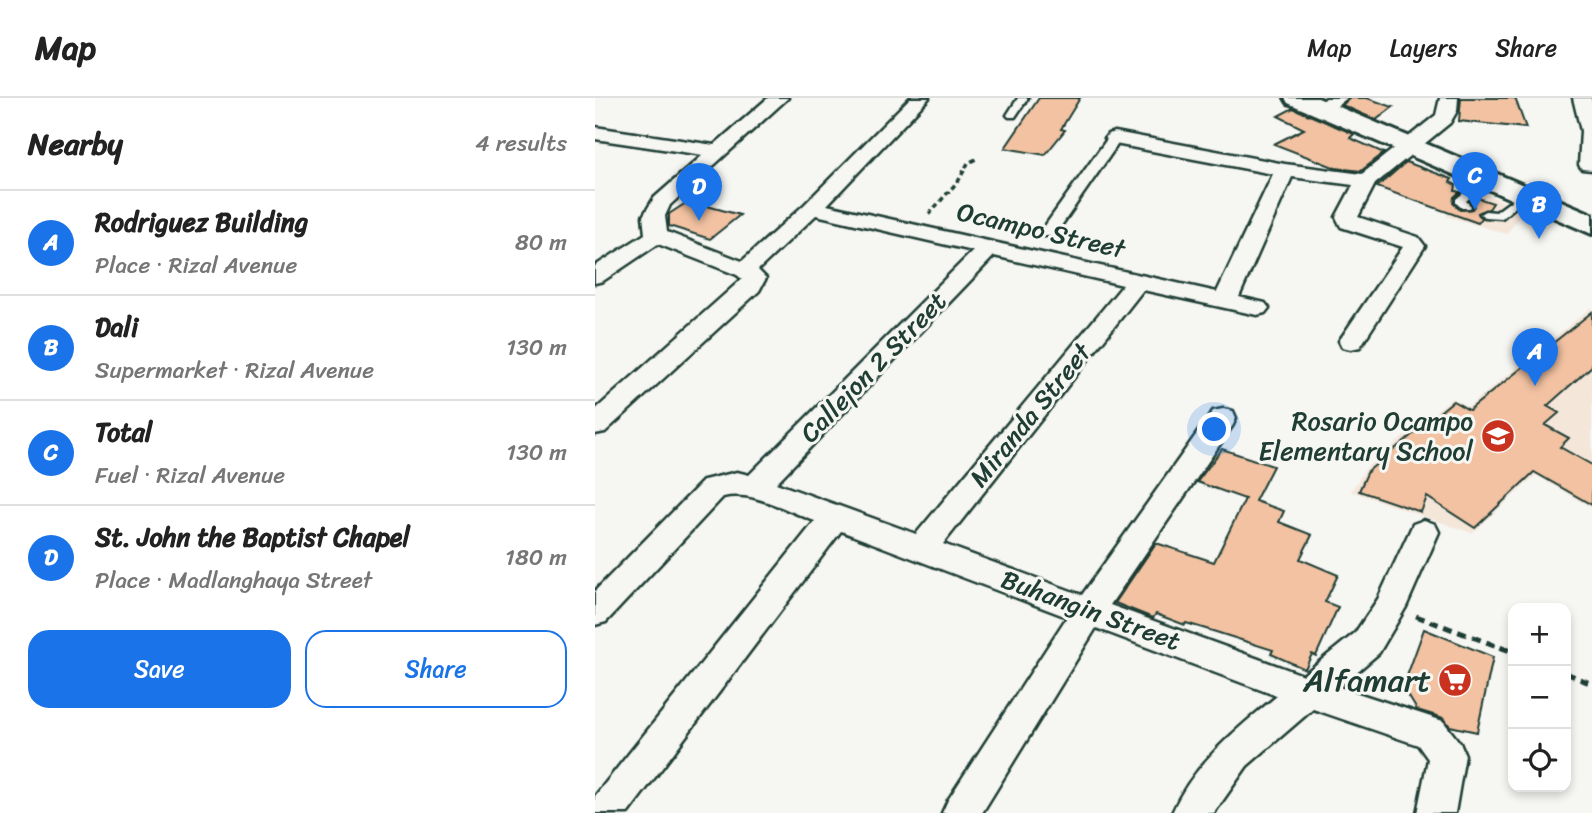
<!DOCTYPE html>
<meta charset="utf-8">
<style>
:root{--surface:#fff;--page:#f6f6f6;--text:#222;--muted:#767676;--line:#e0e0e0;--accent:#1a73e8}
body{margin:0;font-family:Sriracha,sans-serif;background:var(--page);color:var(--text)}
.controls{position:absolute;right:21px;bottom:21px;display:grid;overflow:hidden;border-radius:14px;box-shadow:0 4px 10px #0003}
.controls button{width:63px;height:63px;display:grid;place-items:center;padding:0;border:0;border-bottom:2px solid var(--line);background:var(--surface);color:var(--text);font:35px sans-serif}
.you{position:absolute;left:620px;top:332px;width:24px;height:24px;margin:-18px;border:5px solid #fff;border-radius:50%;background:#1a73e8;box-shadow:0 0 0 10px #1a73e833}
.badge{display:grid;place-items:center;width:46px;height:46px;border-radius:50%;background:var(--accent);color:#fff;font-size:23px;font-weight:700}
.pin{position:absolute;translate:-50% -58px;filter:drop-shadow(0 2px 4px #0008)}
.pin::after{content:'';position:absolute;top:37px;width:24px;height:21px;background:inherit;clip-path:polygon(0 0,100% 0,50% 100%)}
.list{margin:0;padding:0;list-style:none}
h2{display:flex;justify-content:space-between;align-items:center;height:91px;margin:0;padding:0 28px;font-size:30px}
h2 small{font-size:23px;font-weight:400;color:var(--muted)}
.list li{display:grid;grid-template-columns:46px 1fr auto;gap:21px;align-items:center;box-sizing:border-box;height:105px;padding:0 28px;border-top:2px solid var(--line)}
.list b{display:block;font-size:26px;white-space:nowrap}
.list p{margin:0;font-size:23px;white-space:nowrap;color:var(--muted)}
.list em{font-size:23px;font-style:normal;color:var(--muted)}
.actions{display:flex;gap:14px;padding:21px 28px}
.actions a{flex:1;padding:16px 0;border:2px solid var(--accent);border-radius:21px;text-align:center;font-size:24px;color:var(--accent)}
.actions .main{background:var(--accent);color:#fff}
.icon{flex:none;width:38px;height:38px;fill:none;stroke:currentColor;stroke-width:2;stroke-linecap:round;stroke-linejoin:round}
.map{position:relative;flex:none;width:997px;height:715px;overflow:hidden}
header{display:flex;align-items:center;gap:42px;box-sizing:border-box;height:98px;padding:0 35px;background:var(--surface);border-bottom:2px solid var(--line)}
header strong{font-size:33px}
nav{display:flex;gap:38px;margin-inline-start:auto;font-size:24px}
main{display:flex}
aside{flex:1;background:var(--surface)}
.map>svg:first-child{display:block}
.built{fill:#f5e6da}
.building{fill:#f2c2a2;stroke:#1f3d34;stroke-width:2}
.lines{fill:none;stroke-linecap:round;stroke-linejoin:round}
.service-casing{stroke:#1f3d34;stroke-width:5}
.pedestrian-casing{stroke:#1f3d34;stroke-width:5}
.minor-casing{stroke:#1f3d34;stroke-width:5}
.secondary-casing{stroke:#1f3d34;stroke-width:6}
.path-far1{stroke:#1f3d34;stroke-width:3.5;stroke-dasharray:5 3.5;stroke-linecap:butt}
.path{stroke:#1f3d34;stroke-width:5;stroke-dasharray:9 6;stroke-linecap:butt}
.service{fill:#f6f6f2;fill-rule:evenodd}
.pedestrian{fill:#f6f6f2;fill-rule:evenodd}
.minor{fill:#f6f6f2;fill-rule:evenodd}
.secondary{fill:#f6f6f2;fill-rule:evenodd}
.labels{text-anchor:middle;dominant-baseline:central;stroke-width:6;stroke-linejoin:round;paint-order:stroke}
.street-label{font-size:26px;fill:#1f3d34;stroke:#f6f6f2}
.poi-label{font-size:26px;fill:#1f3d34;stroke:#f6f6f2;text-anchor:end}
.near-poi-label{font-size:32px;fill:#1f3d34;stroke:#f6f6f2;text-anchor:end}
</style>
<header>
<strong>Map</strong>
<nav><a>Map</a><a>Layers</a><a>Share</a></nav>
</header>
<main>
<aside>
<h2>Nearby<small>4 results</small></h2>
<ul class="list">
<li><span class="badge">A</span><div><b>Rodriguez Building</b><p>Place · Rizal Avenue</p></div><em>80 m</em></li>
<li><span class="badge">B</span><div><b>Dali</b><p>Supermarket · Rizal Avenue</p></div><em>130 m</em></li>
<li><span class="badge">C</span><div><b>Total</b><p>Fuel · Rizal Avenue</p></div><em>130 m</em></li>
<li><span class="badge">D</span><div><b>St. John the Baptist Chapel</b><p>Place · Madlanghaya Street</p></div><em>180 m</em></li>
</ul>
<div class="actions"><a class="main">Save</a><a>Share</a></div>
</aside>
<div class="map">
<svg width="997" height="715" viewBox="0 0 997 715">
<rect width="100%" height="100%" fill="#f6f6f2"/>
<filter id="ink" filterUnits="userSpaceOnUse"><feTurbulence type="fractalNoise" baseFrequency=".0143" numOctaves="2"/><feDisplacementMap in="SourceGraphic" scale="14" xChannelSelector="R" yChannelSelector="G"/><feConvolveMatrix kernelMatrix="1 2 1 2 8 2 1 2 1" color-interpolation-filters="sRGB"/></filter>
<g filter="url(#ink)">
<g class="built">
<path d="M 875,89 L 928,113 L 912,136 L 851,118 Z"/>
<path d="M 997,209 L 997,410 L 941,377 L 877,435 L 756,393 L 773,368 L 857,300 L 873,309 Z"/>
</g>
<g class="building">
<path d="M 444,0 L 485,0 L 466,31 L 470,32 L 450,57 L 410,50 Z"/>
<path d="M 755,0 L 772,0 L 798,9 L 781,22 L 747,7 Z"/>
<path d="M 866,0 L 920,0 L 931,30 L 864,23 Z"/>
<path d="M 698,10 L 759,36 L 755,40 L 789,55 L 766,73 L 741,70 L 679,46 L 709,31 L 683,18 Z"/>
<path d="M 811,64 L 857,81 L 855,84 L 861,87 L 860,93 L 865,94 L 859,99 L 858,105 L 865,112 L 877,111 L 879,108 L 875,103 L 880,99 L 898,105 L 894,111 L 883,115 L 887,120 L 883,125 L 782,89 Z"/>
<path d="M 94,103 L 145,117 L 115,141 L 74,128 L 74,116 Z"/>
<path d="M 997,214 L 997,268 L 952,308 L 964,315 L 950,327 L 974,340 L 965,349 L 997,367 L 997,407 L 939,374 L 880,430 L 832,399 L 826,414 L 764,393 L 773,373 L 858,303 L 874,312 Z"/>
<path d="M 627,351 L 678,368 L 660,403 L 689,413 L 684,424 L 717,437 L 705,461 L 743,477 L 730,504 L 743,509 L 721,558 L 717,556 L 710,571 L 676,556 L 678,552 L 621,534 L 591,525 L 590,527 L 561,516 L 558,520 L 520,505 L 561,445 L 619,464 L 650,401 L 602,384 Z"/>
<path d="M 829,531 L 898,559 L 882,634 L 855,628 L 849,620 L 822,612 L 808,589 Z"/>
</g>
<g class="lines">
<g class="service-casing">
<g id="service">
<path d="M 423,0 L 433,0 L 420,19 L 414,19 L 412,17 Z"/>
<path d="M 890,78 L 895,81 L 894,83 L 871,103 L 876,108 L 875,110 L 867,110 L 861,105 L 861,101 Z"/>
<path d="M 928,94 L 933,97 L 932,99 L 907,120 L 890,119 L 885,116 L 890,113 L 901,114 Z"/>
</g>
</g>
<g class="pedestrian-casing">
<path id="pedestrian" d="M 520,36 L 527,40 L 459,138 L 447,138 L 445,135 L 447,132 L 515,37 Z"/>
</g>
<g class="minor-casing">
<g id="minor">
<path d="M 173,0 L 193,0 L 75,107 L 70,118 L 72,134 L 147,163 L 210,106 L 315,0 L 334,0 L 232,107 L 622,194 L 678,76 L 520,46 L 510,40 L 513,36 L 520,34 L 690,66 L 767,76 L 841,17 L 845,0 L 863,0 L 862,13 L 855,25 L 780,86 L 763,119 L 823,139 L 830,148 L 765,249 L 756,251 L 747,249 L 744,243 L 808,149 L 746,129 L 741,119 L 758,87 L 697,79 L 644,199 L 670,205 L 674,210 L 670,215 L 662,217 L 548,192 L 348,446 L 487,497 L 618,313 L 628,311 L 638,313 L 641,320 L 638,327 L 515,507 L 708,577 L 760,535 L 783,501 L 818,426 L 829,422 L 840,426 L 844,434 L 811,509 L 784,555 L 744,589 L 848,623 L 865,645 L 870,657 L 860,715 L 822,715 L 833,661 L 823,647 L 718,611 L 652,668 L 619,715 L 577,715 C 598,666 642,631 682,598 L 501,530 L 387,715 L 347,715 L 353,702 L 472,519 L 246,433 L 33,715 L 0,715 L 0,698 L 220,423 C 192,413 158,392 128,399 L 11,524 L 0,527 L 0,493 L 109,382 L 142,374 L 154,377 L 378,153 L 221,117 L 163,172 L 171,180 L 164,193 L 10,334 L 0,336 L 0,312 L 147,181 L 142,177 L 63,146 L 8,183 L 0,185 L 0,168 L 50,136 L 48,118 L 59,100 L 108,57 L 0,41 L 0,29 L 119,47 ZM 399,158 L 528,187 L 321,436 L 181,385 Z"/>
<path d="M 731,0 L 752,0 L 733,15 L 721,15 L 718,11 Z"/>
<path d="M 978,0 L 996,0 L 997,4 L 997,72 L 987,71 L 984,67 L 986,33 Z"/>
</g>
</g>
<g class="secondary-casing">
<path id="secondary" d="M 690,0 L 723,0 L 997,116 L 997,136 L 693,5 Z"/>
</g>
<path class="path-far1" d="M 334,116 L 364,82 L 373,65 L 381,61"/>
<g class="path">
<path d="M 821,518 L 918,554"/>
<path d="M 971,575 L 997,586"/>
</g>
<use href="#service" class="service"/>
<use href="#pedestrian" class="pedestrian"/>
<use href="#minor" class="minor"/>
<use href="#secondary" class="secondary"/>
</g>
</g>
<defs>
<g id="school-disc" transform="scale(1.75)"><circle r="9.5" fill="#c8321e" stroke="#f6f6f2"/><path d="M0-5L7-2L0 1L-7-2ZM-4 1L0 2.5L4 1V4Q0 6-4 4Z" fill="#fff"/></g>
<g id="supermarket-disc" transform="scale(1.75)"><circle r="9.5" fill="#c8321e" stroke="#f6f6f2"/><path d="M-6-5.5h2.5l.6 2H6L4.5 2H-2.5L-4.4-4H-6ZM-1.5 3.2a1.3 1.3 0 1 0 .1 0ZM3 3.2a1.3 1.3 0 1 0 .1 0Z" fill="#fff"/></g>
</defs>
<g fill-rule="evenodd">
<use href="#school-disc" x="903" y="338"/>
<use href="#supermarket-disc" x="860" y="582"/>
</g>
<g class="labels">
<g class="street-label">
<text transform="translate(446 132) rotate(13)">Ocampo Street</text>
<text transform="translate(278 269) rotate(-46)">Callejon 2 Street</text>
<text transform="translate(435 317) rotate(-51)">Miranda Street</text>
<text transform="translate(496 512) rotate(20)">Buhangin Street</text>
</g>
<g class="poi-label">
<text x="878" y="323">Rosario Ocampo<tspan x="878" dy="30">Elementary School</tspan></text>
</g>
<g class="near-poi-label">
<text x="836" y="582">Alfamart</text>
</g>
</g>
</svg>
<div class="controls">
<button>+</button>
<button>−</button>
<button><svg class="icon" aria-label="locate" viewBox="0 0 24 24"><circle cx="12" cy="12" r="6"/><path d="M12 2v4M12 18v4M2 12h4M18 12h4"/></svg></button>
</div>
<div class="you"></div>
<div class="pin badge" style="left:940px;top:288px">A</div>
<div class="pin badge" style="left:944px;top:141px">B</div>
<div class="pin badge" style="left:880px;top:112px">C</div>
<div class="pin badge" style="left:104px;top:123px">D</div>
</div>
</main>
